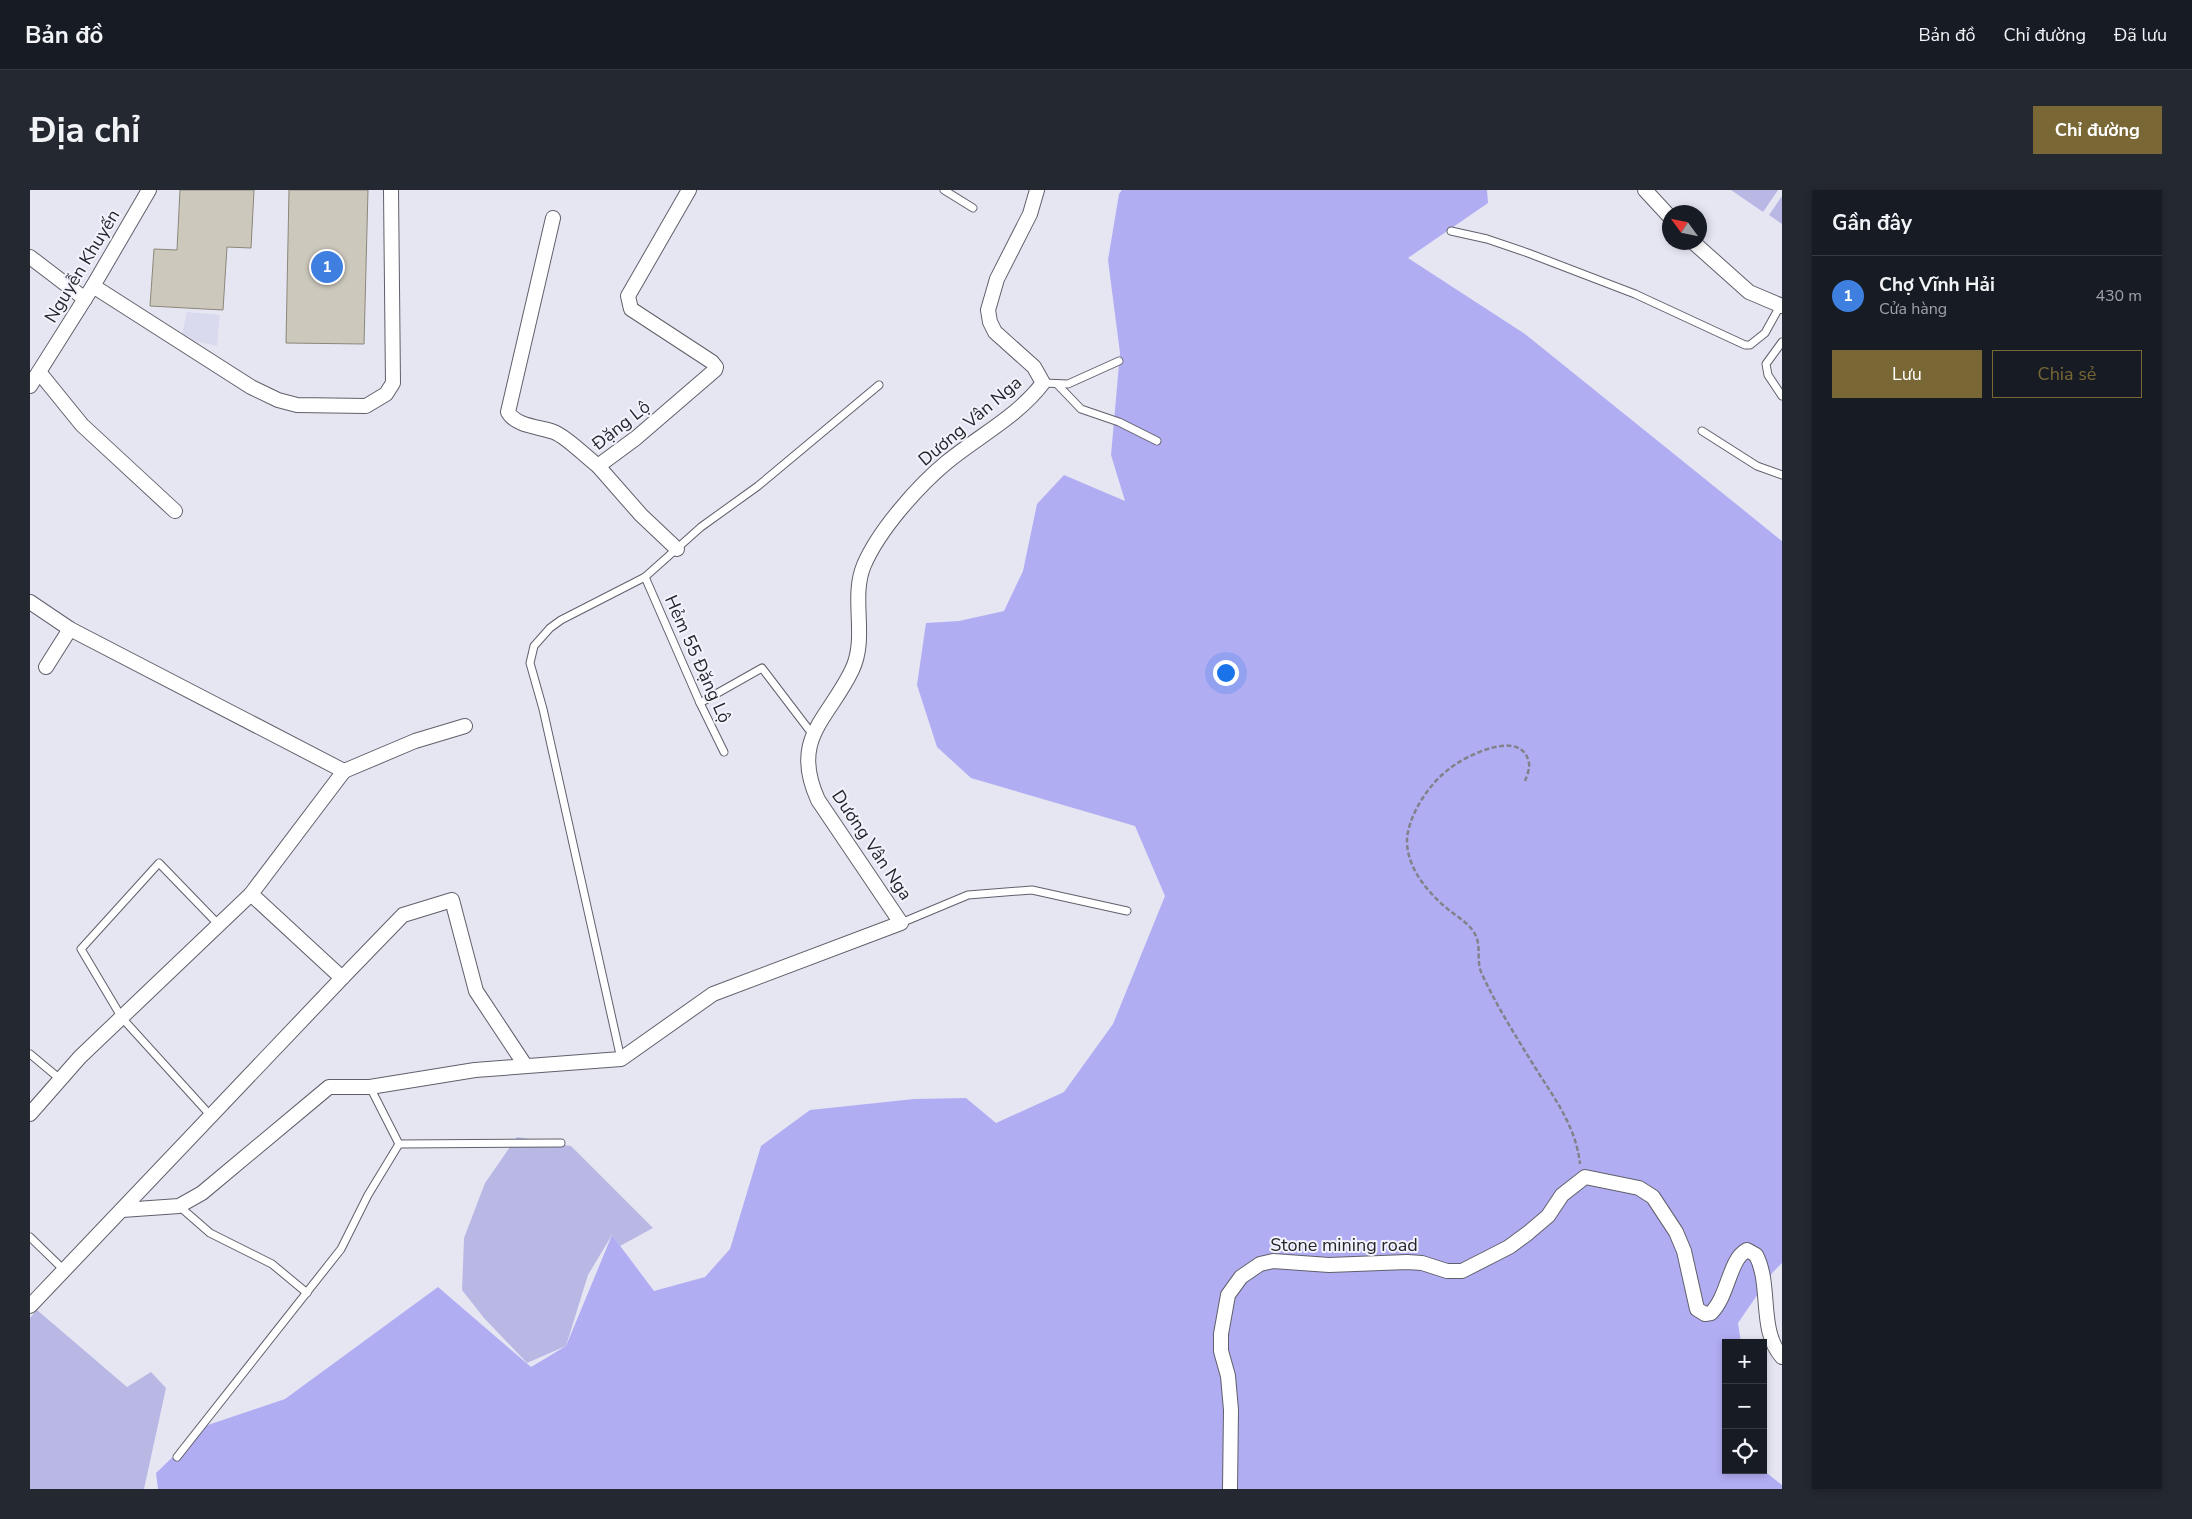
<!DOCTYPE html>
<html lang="vi">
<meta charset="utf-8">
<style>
:root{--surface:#171b24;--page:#242831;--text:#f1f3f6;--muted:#9ea1a6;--line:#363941;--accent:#796836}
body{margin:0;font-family:"Nunito Sans",sans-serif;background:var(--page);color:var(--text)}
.controls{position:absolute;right:15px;bottom:15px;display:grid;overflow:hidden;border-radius:0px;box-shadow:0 2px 8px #0003}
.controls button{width:45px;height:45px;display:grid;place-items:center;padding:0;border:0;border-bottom:1px solid var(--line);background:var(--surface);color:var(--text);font:25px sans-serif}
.compass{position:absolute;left:1632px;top:15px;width:45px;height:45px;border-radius:50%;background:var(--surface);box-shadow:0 2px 8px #0003;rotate:303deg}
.you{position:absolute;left:1195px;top:482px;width:18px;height:18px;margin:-12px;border:4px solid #fff;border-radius:50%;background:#1a73e8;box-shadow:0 0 0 8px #1a73e833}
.badge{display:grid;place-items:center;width:32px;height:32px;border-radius:50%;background:var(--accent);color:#fff;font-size:16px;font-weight:700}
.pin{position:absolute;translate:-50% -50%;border:2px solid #fff;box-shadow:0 1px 5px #0006}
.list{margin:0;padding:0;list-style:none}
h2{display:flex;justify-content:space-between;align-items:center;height:65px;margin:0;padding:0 20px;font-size:21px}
h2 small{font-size:16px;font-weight:400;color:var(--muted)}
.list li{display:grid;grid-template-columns:32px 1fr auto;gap:15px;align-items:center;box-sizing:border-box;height:80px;padding:0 20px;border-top:1px solid var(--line)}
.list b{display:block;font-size:19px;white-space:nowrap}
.list p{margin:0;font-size:16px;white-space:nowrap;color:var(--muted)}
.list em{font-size:16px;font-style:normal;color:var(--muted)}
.actions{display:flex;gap:10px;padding:15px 20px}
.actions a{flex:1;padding:11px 0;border:1px solid var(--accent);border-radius:0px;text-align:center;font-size:18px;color:var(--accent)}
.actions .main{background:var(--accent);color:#fff}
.icon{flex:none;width:28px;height:28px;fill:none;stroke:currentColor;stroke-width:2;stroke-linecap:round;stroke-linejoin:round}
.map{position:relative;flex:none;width:1752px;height:1299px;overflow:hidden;border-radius:0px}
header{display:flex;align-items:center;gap:30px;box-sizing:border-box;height:70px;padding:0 25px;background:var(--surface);border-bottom:1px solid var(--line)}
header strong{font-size:24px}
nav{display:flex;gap:28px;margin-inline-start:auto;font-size:18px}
.intro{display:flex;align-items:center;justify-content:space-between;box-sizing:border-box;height:120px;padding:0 30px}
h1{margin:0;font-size:35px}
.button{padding:12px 22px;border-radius:0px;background:var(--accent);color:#fff;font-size:18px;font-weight:700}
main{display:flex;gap:30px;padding:0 30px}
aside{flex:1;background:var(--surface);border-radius:0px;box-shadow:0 2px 8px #0003}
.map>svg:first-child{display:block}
.built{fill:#dadaee}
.green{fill:#b9b8e5}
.forest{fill:#b1adf3}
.building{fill:#cdc8bc;stroke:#8b877b}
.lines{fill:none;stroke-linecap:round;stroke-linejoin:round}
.lane-casing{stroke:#60606b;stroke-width:9}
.street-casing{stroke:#60606b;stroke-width:16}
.path{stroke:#82828a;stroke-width:2.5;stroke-dasharray:5 2.5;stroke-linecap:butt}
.lane{stroke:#fff;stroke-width:7}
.street{stroke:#fff;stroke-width:14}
.labels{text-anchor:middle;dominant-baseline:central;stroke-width:4;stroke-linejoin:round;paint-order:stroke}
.street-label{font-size:18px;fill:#26262a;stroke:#f3f3fe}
</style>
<header>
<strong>Bản đồ</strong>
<nav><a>Bản đồ</a><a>Chỉ đường</a><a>Đã lưu</a></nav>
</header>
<div class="intro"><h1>Địa chỉ</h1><a class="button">Chỉ đường</a></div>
<main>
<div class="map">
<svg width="1752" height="1299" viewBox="0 0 1752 1299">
<rect width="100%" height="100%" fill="#e6e6f3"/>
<path class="built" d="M 157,122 L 190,125 L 187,156 L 151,148 Z"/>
<g class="green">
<path d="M 1701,0 L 1748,0 L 1733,22 Z"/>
<path d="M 1752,6 L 1752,34 L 1739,25 Z"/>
<path d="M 487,947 L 541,956 L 623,1038 L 590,1056 L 582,1045 L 558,1085 L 536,1156 L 497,1173 L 454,1128 L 432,1100 L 434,1048 L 455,993 Z"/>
<path d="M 7,1120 L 97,1197 L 121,1182 L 136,1198 L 114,1299 L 0,1299 L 0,1128 Z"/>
</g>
<path class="forest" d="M 1092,0 L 1457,0 L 1458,13 L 1378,68 L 1495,144 L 1752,351 L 1752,1073 L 1743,1082 L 1708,1133 L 1711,1153 L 1696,1153 L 1696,1280 L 1733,1280 L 1752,1295 L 1752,1299 L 128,1299 L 126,1283 L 175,1236 L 255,1209 L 408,1097 L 501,1177 L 536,1156 L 582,1045 L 624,1101 L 675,1087 L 700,1059 L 731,956 L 780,920 L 884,909 L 936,908 L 966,933 L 1034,902 L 1083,834 L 1135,706 L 1105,636 L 941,588 L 907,557 L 887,495 L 896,433 L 929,431 L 974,421 L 993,381 L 1007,314 L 1034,285 L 1095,311 L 1081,265 L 1090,163 L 1078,70 L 1089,4 Z"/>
<g class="building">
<path d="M 150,0 L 224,0 L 221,58 L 197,57 L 193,120 L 120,116 L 124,59 L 147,60 Z"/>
<path d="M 259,0 L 338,0 L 334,154 L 256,153 Z"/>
</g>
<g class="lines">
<g class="lane-casing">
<g id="lane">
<path d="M 914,0 L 943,18"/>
<path d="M 1421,41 L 1457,49 L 1498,63 L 1605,104 L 1715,155 L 1720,155 L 1735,143 L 1750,116"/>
<path d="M 1752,152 L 1736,174 L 1738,185 L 1752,206"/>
<path d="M 1013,193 L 1038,194 L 1089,171"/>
<path d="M 1027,194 L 1051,219 L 1089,232 L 1127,251"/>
<path d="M 1672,241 L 1727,276 L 1752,285"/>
<path d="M 615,387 L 670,513 L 694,562"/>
<path d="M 670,513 L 732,478 L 783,545"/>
<path d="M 871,733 L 938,705 L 1002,700 L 1097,721"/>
<path d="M 0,864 L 30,889"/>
<path d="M 591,869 L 513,519 L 500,473 L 504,456 L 520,438 L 531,430 L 615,387 L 671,337 L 728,296 L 849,195"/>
<path d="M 340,897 L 369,954"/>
<path d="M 181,926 L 92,828 L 51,759 L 129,673 L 189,735"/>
<path d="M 149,1016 L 180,1043 L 242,1074 L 277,1103"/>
<path d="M 0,1047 L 34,1080"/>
<path d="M 147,1267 L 311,1059 L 338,1005 L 369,954 L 531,953"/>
</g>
</g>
<g class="street-casing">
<g id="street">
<path d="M 1615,0 L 1640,27"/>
<path d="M 523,28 L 478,222 C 485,236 510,237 524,242 C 537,247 556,267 568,276 L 606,248 L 685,180 L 686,177 L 682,172 L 601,119 L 598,106 L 659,0"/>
<path d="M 1663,52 L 1719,102 L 1752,116"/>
<path d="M 0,67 L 55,109"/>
<path d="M 63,96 L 221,197 L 248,210 L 267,215 L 336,216 L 356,204 L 363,193 L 361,0"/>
<path d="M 9,182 L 52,235 L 145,321"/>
<path d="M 0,196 L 63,96 L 119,0"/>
<path d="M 568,276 L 611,325 L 647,359"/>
<path d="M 0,412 L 40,439 L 314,581 L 221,704 L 312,788 L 0,1116"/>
<path d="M 16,477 L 40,439"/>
<path d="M 314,581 L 385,551 L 435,536"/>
<path d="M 312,788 L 373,725 L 422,710 L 446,801 L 495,875"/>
<path d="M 0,924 L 50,867 L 221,704"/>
<path d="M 92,1020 L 149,1016 L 172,1003 L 299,897 L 340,897 L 445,880 L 591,869 L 683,804 L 871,733 L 788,610 C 760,548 798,530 822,480 C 838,447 820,408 834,375 C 849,340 888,296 917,272 C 950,245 987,227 1013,193 L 1004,177 L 965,142 L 960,132 L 958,120 L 967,89 L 1000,24 L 1007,0"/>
<path d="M 1200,1299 L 1201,1220 L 1198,1186 L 1191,1161 L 1191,1144 L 1198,1105 L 1211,1087 L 1230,1074 L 1243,1071 L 1299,1075 L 1377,1072 L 1392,1073 L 1417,1081 L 1432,1081 L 1479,1057 L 1498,1043 L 1518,1026 L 1532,1005 L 1555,987 L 1609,998 L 1623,1007 L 1646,1042 L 1654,1061 L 1667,1119 L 1675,1124 L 1681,1123 C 1699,1105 1699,1069 1717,1060 L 1726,1065 C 1742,1096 1728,1140 1752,1167"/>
</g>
</g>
<path class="path" d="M 1495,591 C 1497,586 1500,578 1499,573 C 1492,537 1435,566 1419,579 C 1399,594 1379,624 1377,649 C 1376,678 1399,704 1420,721 C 1428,727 1438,733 1443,741 C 1453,754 1445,770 1452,784 C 1467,817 1487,848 1506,879 C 1525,909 1546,937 1550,974"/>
<use href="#lane" class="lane"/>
<use href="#street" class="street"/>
</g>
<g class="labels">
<g class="street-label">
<text transform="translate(52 76) rotate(-59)">Nguyễn Khuyến</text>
<text transform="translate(940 231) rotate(-40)">Dương Vân Nga</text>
<text transform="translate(591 235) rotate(-38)">Đặng Lộ</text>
<text transform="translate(668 469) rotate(66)">Hẻm 55 Đặng Lộ</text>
<text transform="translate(842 655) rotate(56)">Dương Vân Nga</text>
<text x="1314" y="1055">Stone mining road</text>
</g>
</g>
</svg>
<div class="controls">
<button>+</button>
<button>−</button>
<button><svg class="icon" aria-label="locate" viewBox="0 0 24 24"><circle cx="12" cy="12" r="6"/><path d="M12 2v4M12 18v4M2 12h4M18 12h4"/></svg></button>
</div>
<svg class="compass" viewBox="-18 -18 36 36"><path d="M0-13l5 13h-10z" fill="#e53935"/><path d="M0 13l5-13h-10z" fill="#9ea1a6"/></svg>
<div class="you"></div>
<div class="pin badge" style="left:297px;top:77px;background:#3f7fe0">1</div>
</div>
<aside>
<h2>Gần đây<small></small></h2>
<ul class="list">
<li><span class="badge" style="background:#3f7fe0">1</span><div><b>Chợ Vĩnh Hải</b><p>Cửa hàng</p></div><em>430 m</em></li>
</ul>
<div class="actions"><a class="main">Lưu</a><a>Chia sẻ</a></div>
</aside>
</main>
